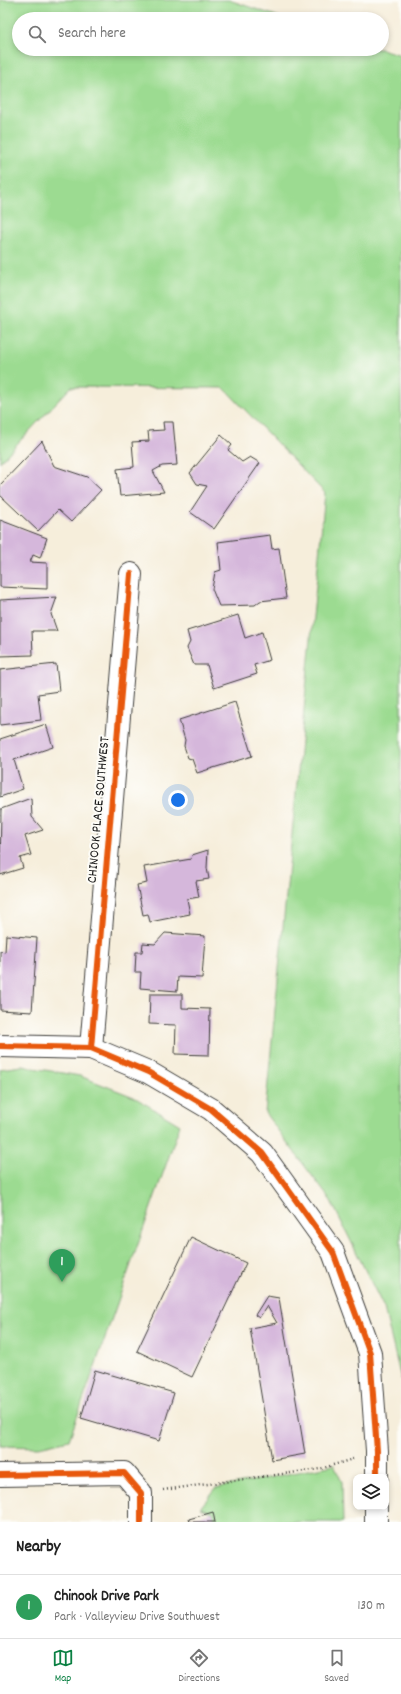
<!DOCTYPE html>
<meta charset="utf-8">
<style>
:root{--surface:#fff;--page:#f2f2f2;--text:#222;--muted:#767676;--line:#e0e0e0;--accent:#0b8043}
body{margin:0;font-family:Dekko,sans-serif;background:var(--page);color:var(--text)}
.controls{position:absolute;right:12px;bottom:12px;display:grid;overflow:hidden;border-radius:8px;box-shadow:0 2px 6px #0003}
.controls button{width:36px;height:36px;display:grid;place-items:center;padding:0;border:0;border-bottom:1px solid var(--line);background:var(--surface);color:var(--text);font:20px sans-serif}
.you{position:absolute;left:178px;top:800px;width:14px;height:14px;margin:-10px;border:3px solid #fff;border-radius:50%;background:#1a73e8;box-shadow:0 0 0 6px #1a73e833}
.badge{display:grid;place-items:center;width:26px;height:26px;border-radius:50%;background:var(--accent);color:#fff;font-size:13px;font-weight:700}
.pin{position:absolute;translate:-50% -33px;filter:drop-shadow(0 1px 2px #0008)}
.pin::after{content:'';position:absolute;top:21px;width:14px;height:12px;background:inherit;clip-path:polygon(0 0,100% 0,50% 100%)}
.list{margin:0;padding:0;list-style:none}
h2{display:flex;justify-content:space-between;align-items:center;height:52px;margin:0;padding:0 16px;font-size:17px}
h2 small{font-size:13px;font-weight:400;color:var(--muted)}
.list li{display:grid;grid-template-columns:26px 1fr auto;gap:12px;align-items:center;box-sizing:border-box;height:64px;padding:0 16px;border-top:1px solid var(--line)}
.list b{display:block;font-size:15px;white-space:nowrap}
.list p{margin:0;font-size:13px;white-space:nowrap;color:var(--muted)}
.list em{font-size:13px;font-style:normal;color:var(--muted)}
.icon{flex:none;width:22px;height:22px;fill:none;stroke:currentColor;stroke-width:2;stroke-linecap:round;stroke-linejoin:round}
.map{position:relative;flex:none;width:401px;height:1522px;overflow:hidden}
.search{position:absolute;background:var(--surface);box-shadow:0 2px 6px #0003;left:12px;right:12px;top:12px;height:44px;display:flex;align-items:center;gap:10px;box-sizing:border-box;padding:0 14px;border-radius:22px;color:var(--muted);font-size:15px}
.sheet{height:116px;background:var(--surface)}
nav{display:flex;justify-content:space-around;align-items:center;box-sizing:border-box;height:56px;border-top:1px solid var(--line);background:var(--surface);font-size:11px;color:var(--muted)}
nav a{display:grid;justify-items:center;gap:2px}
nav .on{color:var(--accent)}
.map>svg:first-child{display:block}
.green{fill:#9cdb91;stroke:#5c7c56}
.building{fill:#d5b7db}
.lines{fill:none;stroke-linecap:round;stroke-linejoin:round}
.minor-casing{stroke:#3d3c39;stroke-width:24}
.path{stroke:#3d3c39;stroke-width:2.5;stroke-dasharray:1 3;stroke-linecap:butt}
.minor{stroke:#fff;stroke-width:22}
.cycleway-casing{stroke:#fdfcf7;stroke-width:8}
.cycleway{stroke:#e8590c;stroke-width:6}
.labels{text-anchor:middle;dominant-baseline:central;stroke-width:4;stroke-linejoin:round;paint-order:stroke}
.street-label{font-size:14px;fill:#1c1c1c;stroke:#fdfcf7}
</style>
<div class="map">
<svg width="401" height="1522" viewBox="0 0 401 1522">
<rect width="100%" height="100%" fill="#fdfcf7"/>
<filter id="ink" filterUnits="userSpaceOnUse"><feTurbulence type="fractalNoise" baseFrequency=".025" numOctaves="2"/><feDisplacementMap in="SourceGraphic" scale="8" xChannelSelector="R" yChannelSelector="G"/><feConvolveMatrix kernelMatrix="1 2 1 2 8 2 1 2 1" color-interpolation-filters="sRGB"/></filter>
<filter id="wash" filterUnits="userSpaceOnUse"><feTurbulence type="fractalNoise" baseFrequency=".012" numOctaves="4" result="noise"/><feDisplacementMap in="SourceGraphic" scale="16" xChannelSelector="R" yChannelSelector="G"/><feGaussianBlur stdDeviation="0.9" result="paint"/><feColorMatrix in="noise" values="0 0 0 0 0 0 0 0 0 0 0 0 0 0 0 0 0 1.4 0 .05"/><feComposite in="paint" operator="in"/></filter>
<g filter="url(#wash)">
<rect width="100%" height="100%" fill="#f6eedb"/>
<g class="green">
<path d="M 0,0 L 229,0 L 285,19 L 19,19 L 19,49 L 381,49 L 401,55 L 401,1379 L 384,1308 L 331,1201 L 265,1113 L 325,493 L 224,388 L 71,387 L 0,462 Z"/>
<path d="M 22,1066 L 80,1076 L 134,1097 L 180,1125 L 69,1440 L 39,1447 L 0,1446 L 0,1069 Z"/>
<path d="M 334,1465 L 342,1482 L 343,1522 L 215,1522 L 213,1512 L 200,1508 L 216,1488 Z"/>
</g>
<g id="blocks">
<g class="building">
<path d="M 163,422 L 173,422 L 177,465 L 162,466 L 153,471 L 164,492 L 120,496 L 117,469 L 134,467 L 132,442 L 149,441 L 148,431 L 164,430 Z"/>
<path d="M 221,435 L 232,445 L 228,450 L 242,462 L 250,457 L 260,463 L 214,529 L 190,512 L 207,486 L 197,484 L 190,473 Z"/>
<path d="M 42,441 L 54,466 L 87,477 L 101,490 L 71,522 L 58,510 L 38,531 L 0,495 L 0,485 Z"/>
<path d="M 0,520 L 47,538 L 40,558 L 33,555 L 30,562 L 47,563 L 47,589 L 0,587 Z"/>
<path d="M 270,535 L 272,549 L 279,548 L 286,598 L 260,601 L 255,605 L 219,606 L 212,589 L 215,572 L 221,570 L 218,542 Z"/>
<path d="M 57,597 L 51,614 L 57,631 L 32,631 L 33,655 L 0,656 L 0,600 Z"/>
<path d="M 238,615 L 245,638 L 262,632 L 270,660 L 254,665 L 257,674 L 214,688 L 207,665 L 194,665 L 187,648 L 190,642 L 187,631 Z"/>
<path d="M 56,664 L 59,691 L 38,694 L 41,720 L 0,725 L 0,670 Z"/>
<path d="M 235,702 L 252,756 L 197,773 L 192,759 L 188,758 L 184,746 L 185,740 L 179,720 Z"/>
<path d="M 46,724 L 53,747 L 14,760 L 23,789 L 0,797 L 0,739 Z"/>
<path d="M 31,798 L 32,817 L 43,830 L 25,836 L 31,855 L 20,858 L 23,868 L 0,875 L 1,809 Z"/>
<path d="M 208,850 L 207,868 L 209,879 L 196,881 L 199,897 L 187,899 L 190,914 L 150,922 L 148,914 L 143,915 L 137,885 L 147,883 L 144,867 L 191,859 L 192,855 Z"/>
<path d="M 165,933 L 205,936 L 202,978 L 178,977 L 177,991 L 140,988 L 141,972 L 135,972 L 136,952 L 142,952 L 143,943 L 155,944 Z"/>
<path d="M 6,935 L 37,938 L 32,1012 L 0,1010 L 0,951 L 5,952 Z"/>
<path d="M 150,994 L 182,994 L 182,1008 L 210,1009 L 209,1055 L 175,1054 L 176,1025 L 149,1024 Z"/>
<path d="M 191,1237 L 246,1263 L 192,1377 L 137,1351 Z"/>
<path d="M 267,1296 L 279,1298 L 305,1454 L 272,1460 L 250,1328 L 277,1323 L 267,1306 L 259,1318 L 255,1315 Z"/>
<path d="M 95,1370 L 174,1393 L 159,1441 L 81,1418 Z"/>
<path d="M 213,1512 L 215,1522 L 190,1522 L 189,1519 Z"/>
</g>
</g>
</g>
<g filter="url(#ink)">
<use href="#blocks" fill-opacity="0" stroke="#3d3c39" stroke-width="1"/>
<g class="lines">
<g class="minor-casing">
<g id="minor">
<path d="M 0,1046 L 91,1048 L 148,1072 L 211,1109 L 262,1153 L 333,1252 L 370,1353 L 377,1451 L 377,1477"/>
<path d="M 91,1048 L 131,574"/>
<path d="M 0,1475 L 124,1473 L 141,1493 L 141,1522"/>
<path d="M 376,1522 L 376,1507"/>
</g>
</g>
<path class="path" d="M 163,1490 L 320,1469 L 353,1459"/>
<use href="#minor" class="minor"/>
<g class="cycleway-casing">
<g id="cycleway">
<path d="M 0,1046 L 91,1048 L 148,1072 L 211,1109 L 262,1153 L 333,1252 L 370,1353 L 377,1451 L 377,1477"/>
<path d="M 91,1048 L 131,574"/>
<path d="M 0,1475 L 124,1473 L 141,1493 L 141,1522"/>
</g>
</g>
<use href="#cycleway" class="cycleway"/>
</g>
</g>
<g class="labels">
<g class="street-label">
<text transform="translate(99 810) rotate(-85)">CHINOOK PLACE SOUTHWEST</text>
</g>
</g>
</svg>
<div class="controls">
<button><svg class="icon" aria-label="layers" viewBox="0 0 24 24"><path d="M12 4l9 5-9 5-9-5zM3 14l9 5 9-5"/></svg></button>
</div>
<div class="you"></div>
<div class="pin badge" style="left:62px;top:1282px;background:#2e9e5b">1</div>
<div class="search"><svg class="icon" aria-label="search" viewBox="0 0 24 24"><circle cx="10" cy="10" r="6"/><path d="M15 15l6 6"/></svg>Search here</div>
</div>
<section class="sheet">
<h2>Nearby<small></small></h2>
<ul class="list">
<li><span class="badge" style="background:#2e9e5b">1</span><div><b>Chinook Drive Park</b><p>Park · Valleyview Drive Southwest</p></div><em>130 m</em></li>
</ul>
</section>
<nav>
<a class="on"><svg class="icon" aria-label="map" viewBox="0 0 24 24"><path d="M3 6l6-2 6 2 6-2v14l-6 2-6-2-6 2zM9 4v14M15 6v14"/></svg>Map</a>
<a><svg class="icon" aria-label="directions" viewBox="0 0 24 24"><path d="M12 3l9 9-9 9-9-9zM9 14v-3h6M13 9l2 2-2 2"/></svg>Directions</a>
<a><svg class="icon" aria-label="saved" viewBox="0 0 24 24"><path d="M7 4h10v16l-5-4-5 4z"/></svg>Saved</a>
</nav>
